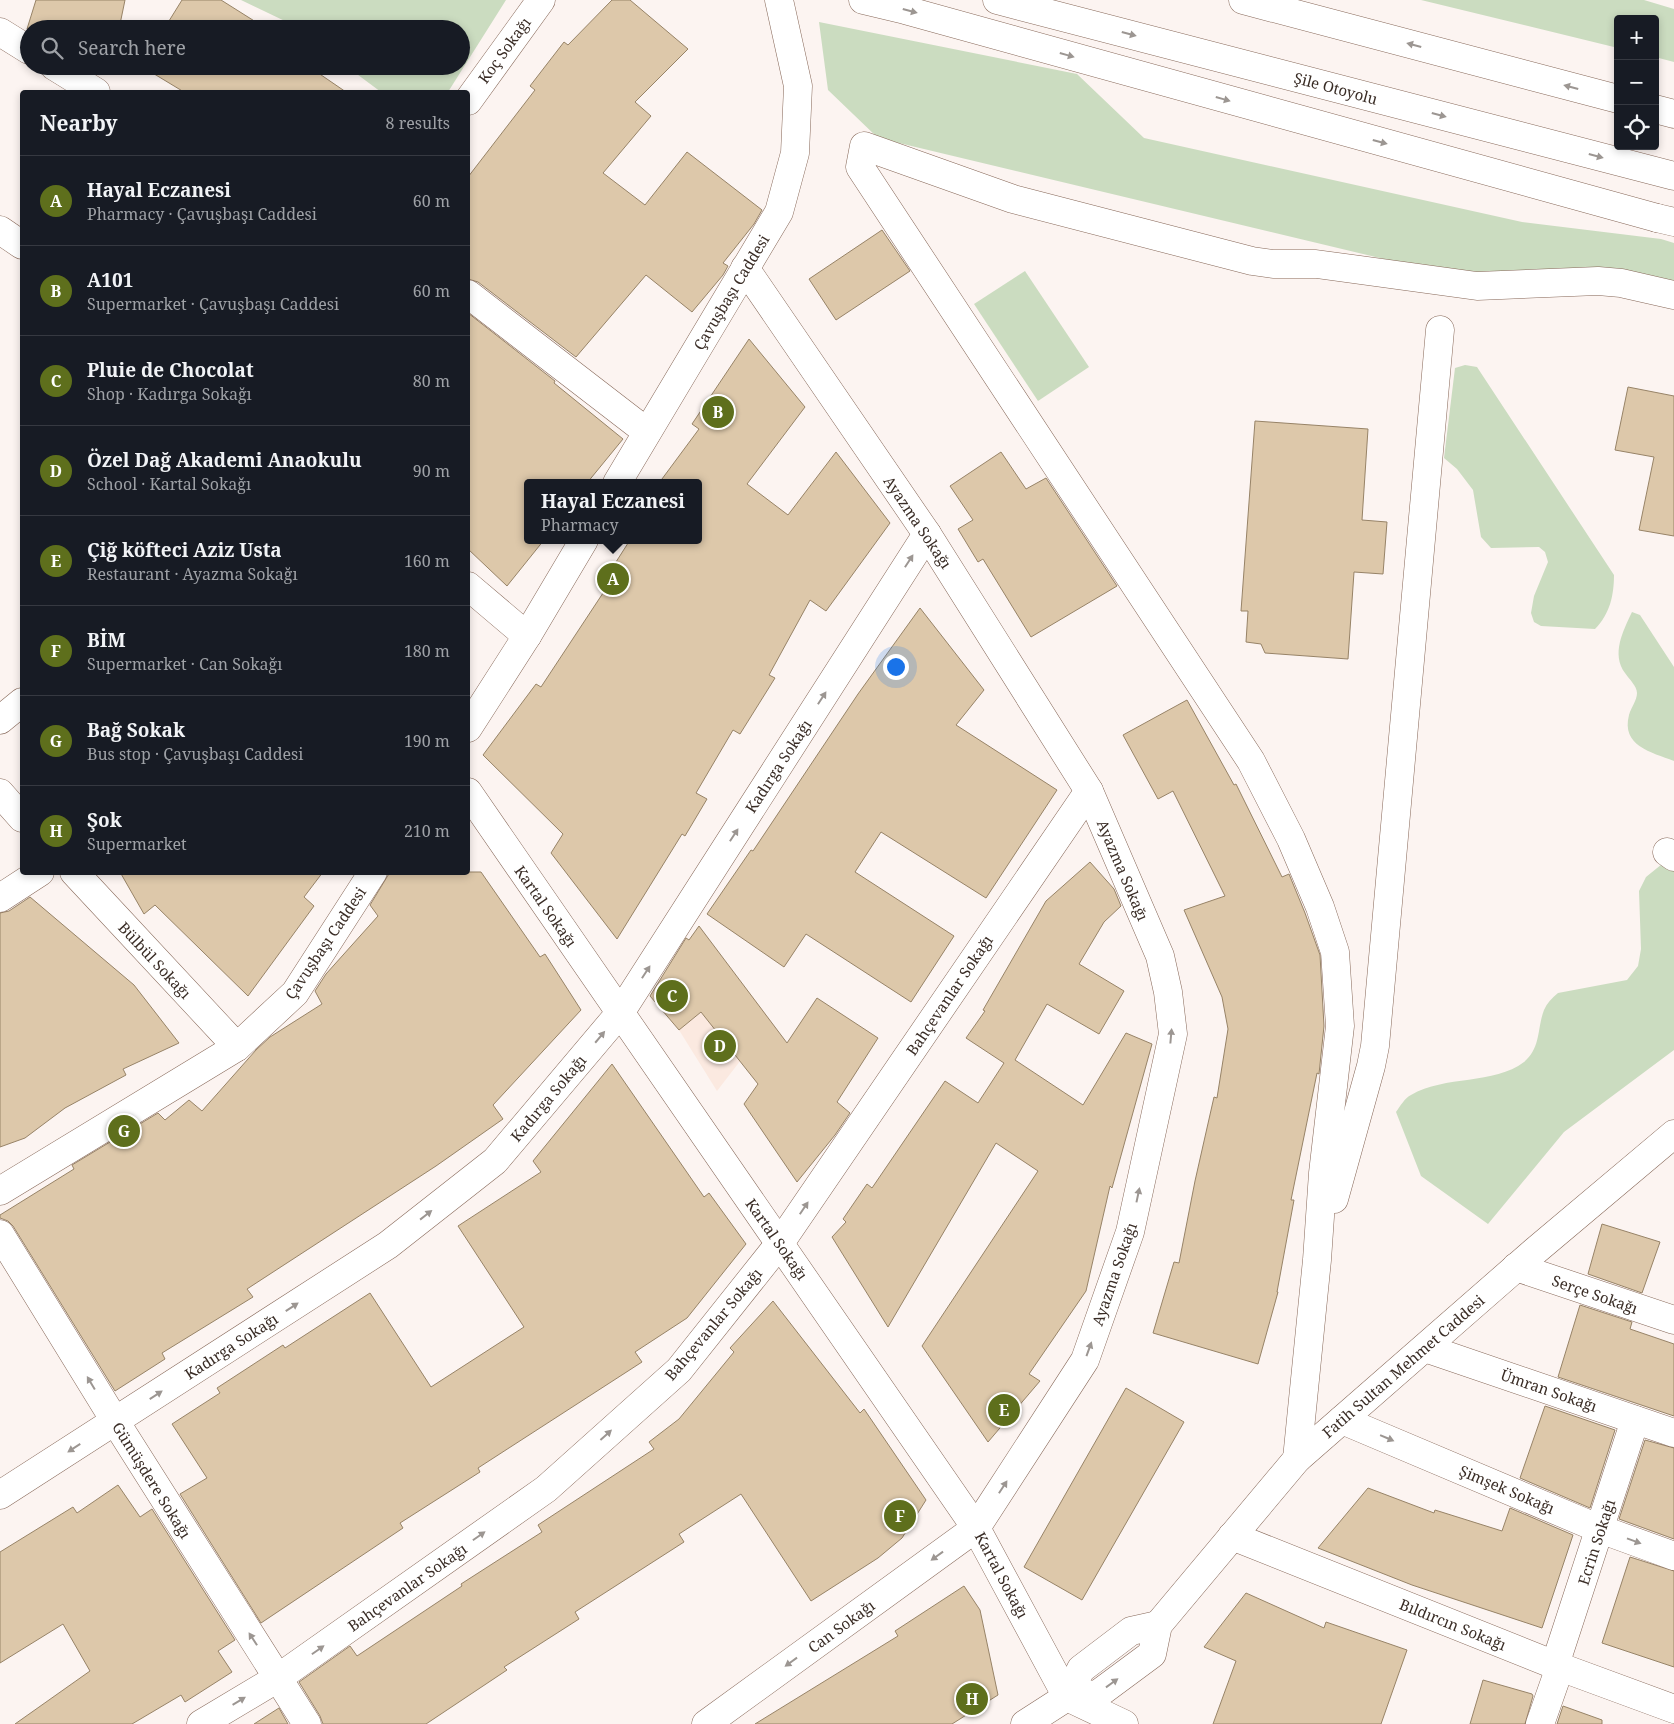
<!DOCTYPE html>
<meta charset="utf-8">
<style>
:root{--surface:#171b24;--page:#20242c;--text:#f1f3f6;--muted:#9ea1a6;--line:#363941;--accent:#5e6f1c}
body{margin:0;font-family:"Noto Serif",serif;background:var(--page);color:var(--text)}
.controls{position:absolute;right:15px;top:15px;display:grid;overflow:hidden;border-radius:5px;box-shadow:0 2px 8px #0003}
.controls button{width:45px;height:45px;display:grid;place-items:center;padding:0;border:0;border-bottom:1px solid var(--line);background:var(--surface);color:var(--text);font:25px sans-serif}
.you{position:absolute;left:895px;top:666px;width:18px;height:18px;margin:-12px;border:4px solid #fff;border-radius:50%;background:#1a73e8;box-shadow:0 0 0 8px #1a73e833}
.badge{display:grid;place-items:center;width:32px;height:32px;border-radius:50%;background:var(--accent);color:#fff;font-size:16px;font-weight:700}
.pin{position:absolute;translate:-50% -50%;border:2px solid #fff;box-shadow:0 1px 5px #0006}
.popup{position:absolute;left:524px;top:479px;width:178px;height:65px;box-sizing:border-box;display:grid;place-content:center;border-radius:5px;background:var(--surface);filter:drop-shadow(0 1px 4px #0005);font-size:16px;white-space:nowrap;color:var(--muted)}
.popup b{font-size:19px;color:var(--text)}
.popup::after{content:'';position:absolute;left:50%;top:100%;margin-left:-10px;border:10px solid transparent;border-top-color:var(--surface)}
.list{margin:0;padding:0;list-style:none}
h2{display:flex;justify-content:space-between;align-items:center;height:65px;margin:0;padding:0 20px;font-size:21px}
h2 small{font-size:16px;font-weight:400;color:var(--muted)}
.list li{display:grid;grid-template-columns:32px 1fr auto;gap:15px;align-items:center;box-sizing:border-box;height:90px;padding:0 20px;border-top:1px solid var(--line)}
.list b{display:block;font-size:19px;white-space:nowrap}
.list p{margin:0;font-size:16px;white-space:nowrap;color:var(--muted)}
.list em{font-size:16px;font-style:normal;color:var(--muted)}
.icon{flex:none;width:28px;height:28px;fill:none;stroke:currentColor;stroke-width:2;stroke-linecap:round;stroke-linejoin:round}
.map{position:relative;flex:none;width:1674px;height:1724px;overflow:hidden}
.search{position:absolute;background:var(--surface);box-shadow:0 2px 8px #0003;left:20px;top:20px;width:450px;height:55px;display:flex;align-items:center;gap:12px;box-sizing:border-box;padding:0 18px;border-radius:28px;color:var(--muted);font-size:19px}
.panel{position:absolute;background:var(--surface);box-shadow:0 2px 8px #0003;left:20px;top:90px;width:450px;height:785px;border-radius:5px}
.map>svg:first-child{display:block}
.built{fill:#fbe9e0}
.green{fill:#cbdcc0}
.building{fill:#ddc8aa;stroke:#978367}
.lines{fill:none;stroke-linecap:round;stroke-linejoin:round}
.minor-casing{stroke:#876859;stroke-width:29}
.major-casing{stroke:#876859;stroke-width:29}
.highway-casing{stroke:#876859;stroke-width:29}
.minor{stroke:#fff;stroke-width:28}
.major{stroke:#fff;stroke-width:28}
.highway{stroke:#fff;stroke-width:28}
.oneway{fill:#9c9692}
.labels{text-anchor:middle;dominant-baseline:central;stroke-width:4;stroke-linejoin:round;paint-order:stroke}
.street-label{font-size:15px;fill:#3a2d26;stroke:#fff}
</style>
<div class="map">
<svg width="1674" height="1724" viewBox="0 0 1674 1724">
<rect width="100%" height="100%" fill="#fcf4f1"/>
<path class="built" d="M 740,980 L 771,1021 L 717,1091 L 679,1030 Z"/>
<g class="green">
<path d="M 241,0 L 506,0 L 448,92 L 381,92 L 346,66 L 461,66 L 461,29 L 296,29 L 289,23 Z"/>
<path d="M 1421,0 L 1644,0 L 1674,9 L 1674,62 L 1655,57 L 1655,19 L 1618,19 L 1618,48 Z"/>
<path d="M 819,22 L 1077,74 L 1144,138 L 1522,222 L 1661,239 L 1674,243 L 1674,293 L 1455,276 L 878,138 L 828,90 Z"/>
<path d="M 1025,271 L 1089,367 L 1038,401 L 974,304 Z"/>
<path d="M 1465,365 L 1477,367 L 1614,575 C 1614,595 1610,614 1595,629 L 1541,626 L 1534,622 L 1531,613 L 1534,596 L 1548,562 L 1545,552 L 1539,547 L 1491,548 L 1481,537 L 1473,490 L 1457,469 L 1444,458 L 1455,368 Z"/>
<path d="M 1632,612 L 1640,615 L 1674,667 L 1674,761 C 1651,752 1621,746 1629,715 C 1631,708 1637,700 1637,693 C 1637,686 1629,679 1625,673 C 1611,654 1623,631 1632,612 Z"/>
<path d="M 1674,857 L 1674,1050 L 1564,1132 L 1488,1224 L 1421,1176 L 1396,1112 C 1400,1106 1405,1098 1411,1095 C 1445,1075 1494,1085 1524,1062 C 1541,1048 1537,1028 1544,1010 C 1547,1003 1552,998 1558,993 L 1627,980 L 1638,966 L 1641,949 L 1639,891 L 1646,877 L 1667,860 Z"/>
</g>
<g class="building">
<path d="M 36,0 L 125,0 L 119,29 L 27,29 Z"/>
<path d="M 182,0 L 221,0 L 267,29 L 164,29 Z"/>
<path d="M 612,0 L 630,0 L 688,49 L 635,102 L 651,116 L 603,173 L 645,205 L 687,152 L 762,210 L 754,224 L 723,263 L 728,266 L 723,275 L 692,312 L 646,275 L 576,357 L 478,282 L 468,279 L 468,177 L 535,90 L 530,86 L 564,42 L 568,45 Z"/>
<path d="M 141,66 L 308,66 L 346,92 L 184,92 Z"/>
<path d="M 882,230 L 910,271 L 836,320 L 809,279 Z"/>
<path d="M 468,313 L 555,381 L 554,383 L 623,439 L 587,483 L 528,483 L 528,540 L 544,540 L 507,586 L 468,549 Z"/>
<path d="M 749,339 L 805,407 L 747,484 L 788,515 L 836,452 L 890,523 L 826,611 L 810,600 L 769,675 L 775,678 L 740,734 L 733,730 L 696,793 L 707,799 L 685,836 L 682,834 L 617,939 L 551,853 L 563,834 L 483,755 L 536,684 L 541,687 L 605,590 L 600,587 L 630,540 L 698,540 L 698,483 L 659,483 L 699,429 L 692,424 Z"/>
<path d="M 1628,387 L 1674,396 L 1674,536 L 1639,530 L 1654,457 L 1615,450 Z"/>
<path d="M 1255,421 L 1368,429 L 1362,520 L 1387,522 L 1383,574 L 1354,572 L 1348,659 L 1265,653 L 1261,644 L 1246,642 L 1248,611 L 1241,611 Z"/>
<path d="M 1001,452 L 1026,489 L 1046,478 L 1117,586 L 1031,637 L 983,559 L 978,562 L 958,529 L 973,520 L 950,486 Z"/>
<path d="M 920,608 L 984,690 L 956,725 L 1057,790 L 986,898 L 881,832 L 855,872 L 954,936 L 911,1002 L 806,934 L 784,967 L 707,914 L 751,850 L 753,851 L 858,694 Z"/>
<path d="M 1187,700 L 1234,785 L 1236,784 L 1282,877 L 1289,874 L 1305,913 L 1320,955 L 1324,1026 L 1319,1074 L 1317,1073 L 1291,1200 L 1294,1200 L 1277,1292 L 1278,1292 L 1258,1364 L 1153,1333 L 1174,1262 L 1179,1263 L 1195,1181 L 1214,1097 L 1217,1098 L 1228,1029 L 1222,997 L 1184,910 L 1225,896 L 1173,791 L 1158,799 L 1123,735 Z"/>
<path d="M 1090,862 L 1114,889 L 1121,906 L 1104,922 L 1079,964 L 1124,991 L 1099,1034 L 1047,1004 L 1015,1060 L 1083,1105 L 1126,1033 L 1152,1044 L 1112,1188 L 1110,1186 L 1086,1291 L 1029,1374 L 1040,1381 L 988,1442 L 922,1346 L 1038,1171 L 996,1143 L 888,1327 L 832,1237 L 846,1222 L 843,1219 L 867,1184 L 872,1188 L 945,1081 L 978,1103 L 1004,1063 L 966,1038 L 985,1011 L 983,1010 L 1046,901 Z"/>
<path d="M 120,872 L 323,872 L 304,897 L 314,906 L 248,996 L 155,905 L 144,914 Z"/>
<path d="M 390,872 L 481,872 L 540,957 L 545,954 L 581,1010 L 493,1105 L 503,1119 L 436,1166 L 247,1289 L 253,1297 L 162,1353 L 165,1359 L 115,1391 L 13,1226 L 8,1221 L 0,1218 L 0,1215 L 74,1169 L 72,1165 L 158,1113 L 165,1120 L 189,1100 L 202,1111 L 256,1050 L 270,1037 L 322,1004 L 315,991 L 326,974 L 378,916 L 370,905 Z"/>
<path d="M 30,897 L 134,985 L 179,1043 L 123,1069 L 126,1075 L 65,1108 L 25,1138 L 0,1147 L 0,913 L 9,911 Z"/>
<path d="M 699,926 L 787,1043 L 817,998 L 878,1038 L 837,1102 L 850,1113 L 835,1135 L 797,1182 L 744,1104 L 758,1084 L 701,1012 L 679,1030 L 650,996 L 686,938 L 689,940 Z"/>
<path d="M 612,1064 L 704,1197 L 709,1193 L 746,1244 L 687,1318 L 635,1352 L 642,1362 L 478,1468 L 480,1472 L 400,1523 L 403,1528 L 261,1623 L 180,1494 L 207,1478 L 172,1424 L 220,1393 L 217,1388 L 283,1345 L 285,1348 L 370,1293 L 431,1387 L 524,1327 L 458,1226 L 541,1172 L 533,1161 Z"/>
<path d="M 1602,1224 L 1660,1242 L 1642,1293 L 1588,1274 Z"/>
<path d="M 773,1301 L 860,1413 L 864,1409 L 926,1500 L 902,1538 L 878,1558 L 811,1601 L 741,1494 L 679,1534 L 684,1542 L 575,1612 L 579,1619 L 504,1667 L 507,1670 L 426,1724 L 323,1724 L 320,1716 L 299,1682 L 350,1646 L 357,1656 L 462,1586 L 461,1584 L 542,1532 L 538,1525 L 654,1449 L 649,1442 L 679,1419 L 734,1352 L 730,1348 Z"/>
<path d="M 1580,1305 L 1632,1322 L 1630,1329 L 1674,1344 L 1674,1416 L 1558,1377 Z"/>
<path d="M 1126,1388 L 1184,1422 L 1082,1600 L 1024,1567 Z"/>
<path d="M 1545,1406 L 1615,1430 L 1590,1508 L 1520,1478 Z"/>
<path d="M 1645,1440 L 1674,1448 L 1674,1539 L 1619,1519 Z"/>
<path d="M 118,1485 L 140,1517 L 152,1509 L 235,1640 L 218,1651 L 232,1672 L 185,1702 L 181,1695 L 132,1724 L 15,1724 L 90,1671 L 63,1624 L 0,1663 L 0,1552 L 73,1507 L 77,1513 Z"/>
<path d="M 1368,1488 L 1434,1513 L 1435,1510 L 1502,1531 L 1510,1508 L 1573,1535 L 1542,1628 L 1412,1585 L 1318,1548 Z"/>
<path d="M 1630,1557 L 1674,1571 L 1674,1667 L 1602,1643 Z"/>
<path d="M 964,1586 L 980,1610 L 998,1695 L 952,1724 L 755,1724 L 898,1636 L 895,1631 Z"/>
<path d="M 1246,1593 L 1324,1628 L 1326,1622 L 1407,1650 L 1381,1724 L 1213,1724 L 1236,1661 L 1204,1647 Z"/>
<path d="M 1483,1680 L 1532,1694 L 1533,1696 L 1525,1724 L 1470,1724 Z"/>
<path d="M 1563,1706 L 1602,1720 L 1602,1724 L 1557,1724 Z"/>
<path d="M 279,1708 L 288,1724 L 254,1724 Z"/>
</g>
<g class="lines">
<g class="minor-casing">
<g id="minor">
<path d="M 863,0 L 905,10 L 1657,218"/>
<path d="M 0,32 L 29,50"/>
<path d="M 54,66 L 96,92"/>
<path d="M 468,101 L 541,0"/>
<path d="M 0,230 L 22,245"/>
<path d="M 468,294 L 647,432"/>
<path d="M 468,586 L 527,636"/>
<path d="M 0,720 L 22,702"/>
<path d="M 468,792 L 976,1528 L 1067,1697 L 1124,1724"/>
<path d="M 0,793 L 22,818"/>
<path d="M 1667,852 L 1674,857"/>
<path d="M 74,872 L 237,1047"/>
<path d="M 0,898 L 40,872"/>
<path d="M 1334,1199 L 1371,1066 L 1375,1046 L 1440,330"/>
<path d="M 1516,1267 L 1674,1320"/>
<path d="M 1425,1348 L 1674,1433"/>
<path d="M 1342,1420 L 1600,1529 L 1674,1556"/>
<path d="M 1297,1459 L 1317,1260 L 1323,1173 L 1340,1026 L 1335,952 L 1320,907 L 1291,839 L 1251,761 L 860,167 L 864,146 L 1013,199 L 1252,261 L 1273,264 L 1316,264 L 1477,286 L 1598,281 L 1621,283 L 1674,295"/>
<path d="M 0,1495 L 388,1245 L 495,1161 L 620,1013 L 927,534"/>
<path d="M 1232,1536 L 1560,1667 L 1674,1709"/>
<path d="M 1555,1665 L 1635,1420"/>
<path d="M 201,1724 L 278,1678 L 546,1489 L 679,1370 L 780,1243 L 1089,791"/>
<path d="M 706,1724 L 976,1528 L 1085,1360 L 1130,1232 L 1173,1034 L 1168,992 L 1160,956 L 1089,791 L 927,534 L 745,268"/>
<path d="M 1540,1724 L 1560,1667"/>
</g>
</g>
<g class="major-casing">
<g id="major">
<path d="M 617,483 L 779,212 L 795,153 L 798,86 L 779,0"/>
<path d="M 468,728 L 527,636 L 584,540"/>
<path d="M 0,1191 L 237,1047 L 295,993 L 373,872"/>
<path d="M 0,1234 L 115,1421 L 307,1724"/>
<path d="M 1067,1697 L 1081,1669 L 1131,1631 L 1158,1625"/>
<path d="M 1025,1724 L 1067,1697 L 1098,1694 L 1152,1654 L 1158,1625 L 1297,1459 L 1535,1251 L 1674,1134"/>
</g>
</g>
<g class="highway-casing">
<g id="highway">
<path d="M 997,0 L 1674,176"/>
<path d="M 1243,0 L 1618,99"/>
<path d="M 1655,109 L 1674,114"/>
<path d="M 1657,218 L 1674,222"/>
</g>
</g>
<use href="#minor" class="minor"/>
<use href="#major" class="major"/>
<use href="#highway" class="highway"/>
</g>
<defs><path id="oneway-solid" d="M-6-.8H1V-3.2L6.5 0L1 3.2V.8H-6Z" transform="scale(1.25)"/></defs>
<g class="oneway">
<use href="#oneway-solid" transform="translate(910 11) rotate(15)"/>
<use href="#oneway-solid" transform="translate(1129 34) rotate(15)"/>
<use href="#oneway-solid" transform="translate(1414 45) rotate(-165)"/>
<use href="#oneway-solid" transform="translate(1067 55) rotate(16)"/>
<use href="#oneway-solid" transform="translate(1571 87) rotate(-165)"/>
<use href="#oneway-solid" transform="translate(1223 99) rotate(16)"/>
<use href="#oneway-solid" transform="translate(1439 115) rotate(15)"/>
<use href="#oneway-solid" transform="translate(1380 142) rotate(15)"/>
<use href="#oneway-solid" transform="translate(1596 156) rotate(15)"/>
<use href="#oneway-solid" transform="translate(909 561) rotate(-57)"/>
<use href="#oneway-solid" transform="translate(822 698) rotate(-57)"/>
<use href="#oneway-solid" transform="translate(734 835) rotate(-57)"/>
<use href="#oneway-solid" transform="translate(646 972) rotate(-57)"/>
<use href="#oneway-solid" transform="translate(1171 1036) rotate(-85)"/>
<use href="#oneway-solid" transform="translate(600 1037) rotate(-50)"/>
<use href="#oneway-solid" transform="translate(1138 1195) rotate(-78)"/>
<use href="#oneway-solid" transform="translate(804 1208) rotate(-56)"/>
<use href="#oneway-solid" transform="translate(426 1215) rotate(-38)"/>
<use href="#oneway-solid" transform="translate(292 1307) rotate(-33)"/>
<use href="#oneway-solid" transform="translate(1089 1349) rotate(-70)"/>
<use href="#oneway-solid" transform="translate(91 1383) rotate(-121)"/>
<use href="#oneway-solid" transform="translate(156 1395) rotate(-33)"/>
<use href="#oneway-solid" transform="translate(606 1435) rotate(-42)"/>
<use href="#oneway-solid" transform="translate(1387 1438) rotate(23)"/>
<use href="#oneway-solid" transform="translate(74 1448) rotate(147)"/>
<use href="#oneway-solid" transform="translate(1003 1487) rotate(-57)"/>
<use href="#oneway-solid" transform="translate(479 1536) rotate(-35)"/>
<use href="#oneway-solid" transform="translate(1634 1541) rotate(20)"/>
<use href="#oneway-solid" transform="translate(937 1556) rotate(144)"/>
<use href="#oneway-solid" transform="translate(253 1639) rotate(-123)"/>
<use href="#oneway-solid" transform="translate(318 1650) rotate(-35)"/>
<use href="#oneway-solid" transform="translate(791 1662) rotate(144)"/>
<use href="#oneway-solid" transform="translate(1112 1683) rotate(-36)"/>
<use href="#oneway-solid" transform="translate(239 1701) rotate(-31)"/>
</g>
<g class="labels">
<g class="street-label">
<text transform="translate(504 50) rotate(-54)">Koç Sokağı</text>
<text transform="translate(1336 88) rotate(15)">Şile Otoyolu</text>
<text transform="translate(731 292) rotate(-59)">Çavuşbaşı Caddesi</text>
<text transform="translate(918 522) rotate(56)">Ayazma Sokağı</text>
<text transform="translate(778 766) rotate(-57)">Kadırga Sokağı</text>
<text transform="translate(1123 870) rotate(67)">Ayazma Sokağı</text>
<text transform="translate(546 906) rotate(55)">Kartal Sokağı</text>
<text transform="translate(325 943) rotate(-56)">Çavuşbaşı Caddesi</text>
<text transform="translate(155 960) rotate(47)">Bülbül Sokağı</text>
<text transform="translate(949 995) rotate(-56)">Bahçevanlar Sokağı</text>
<text transform="translate(548 1098) rotate(-50)">Kadırga Sokağı</text>
<text transform="translate(777 1239) rotate(55)">Kartal Sokağı</text>
<text transform="translate(1114 1274) rotate(-71)">Ayazma Sokağı</text>
<text transform="translate(1595 1294) rotate(19)">Serçe Sokağı</text>
<text transform="translate(713 1324) rotate(-50)">Bahçevanlar Sokağı</text>
<text transform="translate(231 1346) rotate(-33)">Kadırga Sokağı</text>
<text transform="translate(1403 1366) rotate(-41)">Fatih Sultan Mehmet Caddesi</text>
<text transform="translate(1549 1390) rotate(19)">Ümran Sokağı</text>
<text transform="translate(152 1480) rotate(58)">Gümüşdere Sokağı</text>
<text transform="translate(1507 1489) rotate(23)">Şimşek Sokağı</text>
<text transform="translate(1596 1542) rotate(-72)">Ecrin Sokağı</text>
<text transform="translate(1002 1575) rotate(62)">Kartal Sokağı</text>
<text transform="translate(407 1587) rotate(-35)">Bahçevanlar Sokağı</text>
<text transform="translate(1453 1624) rotate(22)">Bıldırcın Sokağı</text>
<text transform="translate(841 1626) rotate(-36)">Can Sokağı</text>
</g>
</g>
</svg>
<div class="controls">
<button>+</button>
<button>−</button>
<button><svg class="icon" aria-label="locate" viewBox="0 0 24 24"><circle cx="12" cy="12" r="6"/><path d="M12 2v4M12 18v4M2 12h4M18 12h4"/></svg></button>
</div>
<div class="you"></div>
<div class="pin badge" style="left:613px;top:579px">A</div>
<div class="popup"><b>Hayal Eczanesi</b>Pharmacy</div>
<div class="pin badge" style="left:718px;top:412px">B</div>
<div class="pin badge" style="left:672px;top:996px">C</div>
<div class="pin badge" style="left:720px;top:1046px">D</div>
<div class="pin badge" style="left:1004px;top:1410px">E</div>
<div class="pin badge" style="left:900px;top:1516px">F</div>
<div class="pin badge" style="left:124px;top:1131px">G</div>
<div class="pin badge" style="left:972px;top:1699px">H</div>
<div class="search"><svg class="icon" aria-label="search" viewBox="0 0 24 24"><circle cx="10" cy="10" r="6"/><path d="M15 15l6 6"/></svg>Search here</div>
<section class="panel">
<h2>Nearby<small>8 results</small></h2>
<ul class="list">
<li><span class="badge">A</span><div><b>Hayal Eczanesi</b><p>Pharmacy · Çavuşbaşı Caddesi</p></div><em>60 m</em></li>
<li><span class="badge">B</span><div><b>A101</b><p>Supermarket · Çavuşbaşı Caddesi</p></div><em>60 m</em></li>
<li><span class="badge">C</span><div><b>Pluie de Chocolat</b><p>Shop · Kadırga Sokağı</p></div><em>80 m</em></li>
<li><span class="badge">D</span><div><b>Özel Dağ Akademi Anaokulu</b><p>School · Kartal Sokağı</p></div><em>90 m</em></li>
<li><span class="badge">E</span><div><b>Çiğ köfteci Aziz Usta</b><p>Restaurant · Ayazma Sokağı</p></div><em>160 m</em></li>
<li><span class="badge">F</span><div><b>BİM</b><p>Supermarket · Can Sokağı</p></div><em>180 m</em></li>
<li><span class="badge">G</span><div><b>Bağ Sokak</b><p>Bus stop · Çavuşbaşı Caddesi</p></div><em>190 m</em></li>
<li><span class="badge">H</span><div><b>Şok</b><p>Supermarket</p></div><em>210 m</em></li>
</ul>
</section>
</div>
